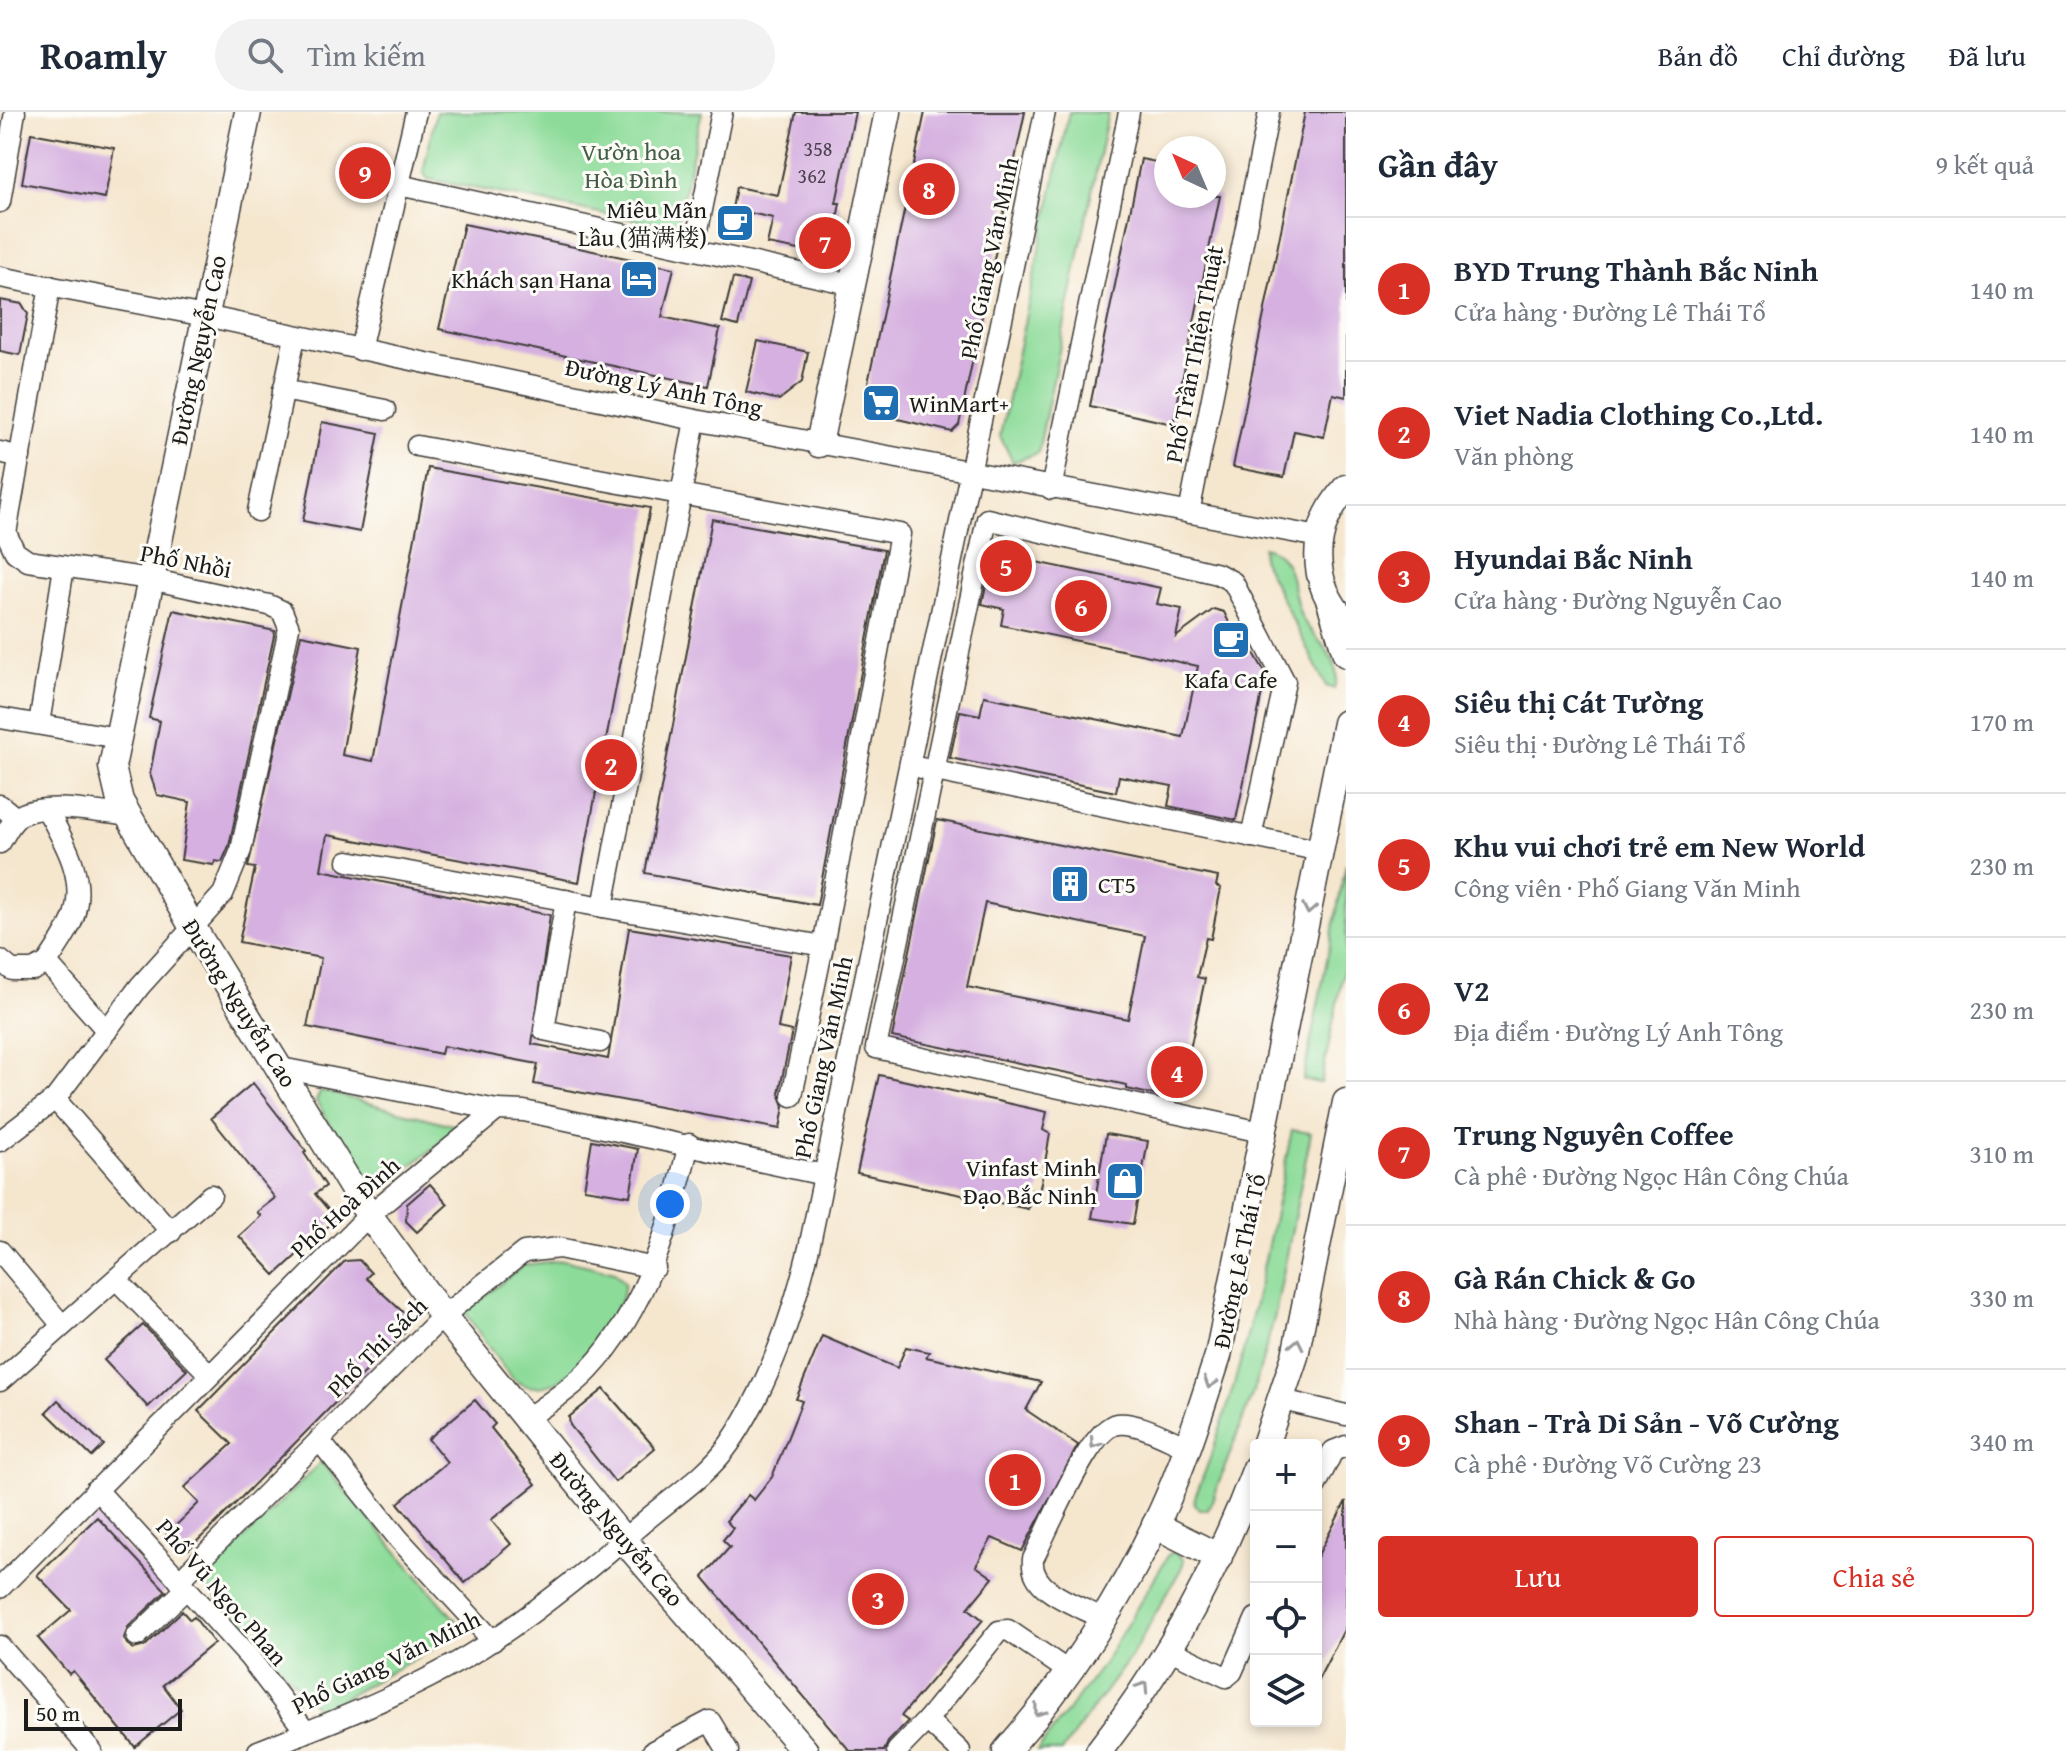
<!DOCTYPE html>
<html lang="vi">
<meta charset="utf-8">
<style>
:root{--surface:#fff;--page:#f2f2f3;--text:#1f2937;--muted:#747a83;--line:#e0e1e3;--accent:#d93025}
body{margin:0;font-family:"Gentium Book Plus","Noto Serif SC",serif;background:var(--page);color:var(--text)}
.controls{position:absolute;right:24px;bottom:24px;display:grid;overflow:hidden;border-radius:8px;box-shadow:0 4px 12px #0003}
.controls button{width:72px;height:72px;display:grid;place-items:center;padding:0;border:0;border-bottom:2px solid var(--line);background:var(--surface);color:var(--text);font:40px sans-serif}
.compass{position:absolute;left:1154px;top:24px;width:72px;height:72px;border-radius:50%;background:var(--surface);box-shadow:0 4px 12px #0003;rotate:316deg}
.scale{position:absolute;left:24px;bottom:20px;width:158px;box-sizing:border-box;padding-left:8px;border:4px solid #1c1c1c;border-top:0;font-size:22px;line-height:28px;white-space:nowrap;color:#1c1c1c;-webkit-text-stroke:6px #fdfcf7;paint-order:stroke}
.you{position:absolute;left:670px;top:1092px;width:28px;height:28px;margin:-20px;border:6px solid #fff;border-radius:50%;background:#1a73e8;box-shadow:0 0 0 12px #1a73e833}
.badge{display:grid;place-items:center;width:52px;height:52px;border-radius:50%;background:var(--accent);color:#fff;font-size:26px;font-weight:700}
.pin{position:absolute;translate:-50% -50%;border:4px solid #fff;box-shadow:0 2px 8px #0006}
.list{margin:0;padding:0;list-style:none}
h2{display:flex;justify-content:space-between;align-items:center;height:104px;margin:0;padding:0 32px;font-size:34px}
h2 small{font-size:26px;font-weight:400;color:var(--muted)}
.list li{display:grid;grid-template-columns:52px 1fr auto;gap:24px;align-items:center;box-sizing:border-box;height:144px;padding:0 32px;border-top:2px solid var(--line)}
.list b{display:block;font-size:30px;white-space:nowrap}
.list p{margin:0;font-size:26px;white-space:nowrap;color:var(--muted)}
.list em{font-size:26px;font-style:normal;color:var(--muted)}
.actions{display:flex;gap:16px;padding:24px 32px}
.actions a{flex:1;padding:18px 0;border:2px solid var(--accent);border-radius:8px;text-align:center;font-size:28px;color:var(--accent)}
.actions .main{background:var(--accent);color:#fff}
.icon{flex:none;width:44px;height:44px;fill:none;stroke:currentColor;stroke-width:2;stroke-linecap:round;stroke-linejoin:round}
.map{position:relative;flex:none;width:1346px;height:1639px;overflow:hidden}
header{display:flex;align-items:center;gap:48px;box-sizing:border-box;height:112px;padding:0 40px;background:var(--surface);border-bottom:2px solid var(--line)}
header strong{font-size:38px}
nav{display:flex;gap:44px;margin-inline-start:auto;font-size:28px}
.search{width:560px;height:72px;background:var(--page);display:flex;align-items:center;gap:20px;box-sizing:border-box;padding:0 28px;border-radius:44px;color:var(--muted);font-size:30px}
main{display:flex}
aside{flex:1;background:var(--surface)}
.map>svg:first-child{display:block}
.green{fill:#8cdb99;stroke:#547c5a;stroke-width:2}
.building{fill:#d5b0e0;fill-rule:evenodd}
.lines{fill:none;stroke-linecap:round;stroke-linejoin:round}
.minor-casing{stroke:#3d3a37;stroke-width:23}
.major-casing{stroke:#3d3a37;stroke-width:29}
.minor{stroke:#fff;stroke-width:20}
.major{stroke:#fff;stroke-width:26}
.oneway{stroke:#999}
.labels{text-anchor:middle;dominant-baseline:central;stroke-width:6;stroke-linejoin:round;paint-order:stroke}
.number-label{font-size:20px;fill:#4a414d}
.park-label{font-size:24px;fill:#435f48;stroke:#fdfcf7}
.poi-label{font-size:24px;fill:#1c1c1c;stroke:#fdfcf7;text-anchor:end}
.street-label{font-size:24px;fill:#1c1c1c;stroke:#fdfcf7}
</style>
<header>
<strong>Roamly</strong>
<div class="search"><svg class="icon" aria-label="search" viewBox="0 0 24 24"><circle cx="10" cy="10" r="6"/><path d="M15 15l6 6"/></svg>Tìm kiếm</div>
<nav><a>Bản đồ</a><a>Chỉ đường</a><a>Đã lưu</a></nav>
</header>
<main>
<div class="map">
<svg width="1346" height="1639" viewBox="0 0 1346 1639">
<rect width="100%" height="100%" fill="#fdfcf7"/>
<filter id="ink" filterUnits="userSpaceOnUse"><feTurbulence type="fractalNoise" baseFrequency=".0125" numOctaves="2"/><feDisplacementMap in="SourceGraphic" scale="16" xChannelSelector="R" yChannelSelector="G"/><feConvolveMatrix kernelMatrix="1 2 1 2 8 2 1 2 1" color-interpolation-filters="sRGB"/></filter>
<filter id="wash" filterUnits="userSpaceOnUse"><feTurbulence type="fractalNoise" baseFrequency=".006" numOctaves="4" result="noise"/><feDisplacementMap in="SourceGraphic" scale="32" xChannelSelector="R" yChannelSelector="G"/><feGaussianBlur stdDeviation="1.8" result="paint"/><feColorMatrix in="noise" values="0 0 0 0 0 0 0 0 0 0 0 0 0 0 0 0 0 1.4 0 .05"/><feComposite in="paint" operator="in"/></filter>
<g filter="url(#wash)">
<rect width="100%" height="100%" fill="#f5e6ce"/>
<g class="green">
<path d="M 436,0 L 702,0 L 676,116 L 428,67 L 423,60 Z"/>
<path d="M 1069,0 L 1108,1 L 1038,341 L 1013,350 L 1000,324 Z"/>
<path d="M 1263,435 C 1298,442 1290,486 1303,508 C 1315,528 1346,548 1334,577 L 1326,574 L 1262,447 Z"/>
<path d="M 1346,752 L 1346,846 L 1321,971 L 1303,968 Z"/>
<path d="M 320,980 L 326,980 L 460,1015 L 373,1084 L 316,989 Z"/>
<path d="M 1292,1018 L 1311,1021 L 1275,1203 L 1255,1275 L 1214,1384 L 1208,1398 L 1200,1398 L 1194,1393 L 1195,1385 C 1244,1266 1266,1143 1292,1018 Z"/>
<path d="M 563,1148 L 615,1160 L 625,1171 C 620,1209 564,1299 516,1269 C 504,1261 475,1214 465,1200 L 524,1153 Z"/>
<path d="M 321,1350 L 465,1519 L 320,1599 L 201,1469 Z"/>
<path d="M 1175,1440 L 1184,1448 L 1182,1455 L 1132,1543 L 1062,1639 L 1037,1639 L 1102,1554 L 1169,1442 Z"/>
</g>
<g id="blocks">
<g class="building">
<path d="M 796,0 L 855,0 L 836,91 L 840,91 L 833,129 L 820,142 L 767,132 L 773,106 L 732,97 L 736,75 L 778,83 Z"/>
<path d="M 925,0 L 1025,0 L 959,313 L 952,320 L 873,301 L 864,290 Z"/>
<path d="M 1305,0 L 1346,0 L 1346,285 L 1333,282 L 1324,325 L 1294,319 L 1284,365 L 1233,355 Z"/>
<path d="M 31,21 L 114,36 L 105,86 L 22,71 Z"/>
<path d="M 1141,47 L 1166,52 L 1166,84 L 1220,84 L 1173,312 L 1090,294 Z"/>
<path d="M 464,112 L 674,156 L 662,205 L 720,217 L 708,274 L 439,217 Z"/>
<path d="M 733,166 L 749,170 L 738,214 L 722,210 Z"/>
<path d="M 0,188 L 22,192 L 28,202 L 20,243 L 0,239 Z"/>
<path d="M 758,229 L 808,240 L 802,270 L 779,288 L 746,280 Z"/>
<path d="M 322,310 L 379,321 L 360,420 L 303,409 Z"/>
<path d="M 428,356 L 650,396 L 579,770 L 327,723 L 321,758 L 550,803 L 532,932 L 608,947 L 629,816 L 791,843 L 778,916 L 792,919 L 779,981 L 784,994 L 780,1017 L 534,972 L 538,952 L 443,934 L 441,942 L 307,915 L 321,846 L 239,830 L 255,756 L 248,755 L 301,523 L 361,535 L 342,643 L 373,649 Z"/>
<path d="M 712,407 L 884,438 L 817,793 L 645,761 Z"/>
<path d="M 993,441 L 1161,476 L 1157,492 L 1182,497 L 1176,525 L 1214,497 L 1224,500 L 1244,542 L 1254,541 L 1266,562 L 1236,708 L 1168,694 L 1172,674 L 1119,664 L 1116,680 L 950,646 L 960,599 L 980,603 L 984,584 L 1183,625 L 1198,554 L 1001,513 L 1004,497 L 982,492 Z"/>
<path d="M 173,498 L 275,519 L 229,734 L 222,750 L 215,749 L 214,753 L 181,748 L 190,690 L 157,683 L 150,662 L 160,609 L 149,606 Z"/>
<path d="M 937,708 L 1218,765 L 1216,774 L 1221,776 L 1211,827 L 1206,826 L 1197,865 L 1205,867 L 1180,984 L 1160,980 L 1159,984 L 1127,977 L 1127,973 L 892,925 ZM 985,791 L 1145,824 L 1128,907 L 967,875 Z"/>
<path d="M 879,963 L 1047,1000 L 1043,1018 L 1050,1022 L 1044,1056 L 1039,1080 L 1032,1078 L 1028,1097 L 857,1061 Z"/>
<path d="M 253,971 L 306,1039 L 304,1041 L 326,1074 L 315,1082 L 336,1107 L 275,1163 L 239,1124 L 261,1104 L 257,1100 L 275,1086 L 211,1006 Z"/>
<path d="M 1106,1022 L 1148,1029 L 1133,1112 L 1092,1106 Z"/>
<path d="M 592,1028 L 638,1037 L 630,1084 L 584,1077 Z"/>
<path d="M 430,1072 L 448,1092 L 417,1120 L 406,1109 L 407,1092 Z"/>
<path d="M 359,1148 L 371,1161 L 366,1166 L 406,1203 L 405,1220 L 217,1410 L 189,1437 L 177,1439 L 164,1425 L 199,1391 L 184,1376 L 232,1332 L 198,1299 L 345,1149 Z"/>
<path d="M 143,1213 L 187,1258 L 148,1295 L 104,1248 Z"/>
<path d="M 822,1224 L 897,1256 L 906,1235 L 929,1240 L 926,1245 L 1041,1270 L 1026,1298 L 1078,1333 L 1022,1439 L 992,1426 L 976,1454 L 993,1466 L 968,1496 L 983,1508 L 901,1604 L 908,1609 L 888,1630 L 884,1639 L 850,1639 L 703,1465 L 730,1435 L 723,1428 L 733,1416 L 726,1409 L 748,1383 L 754,1388 L 772,1365 L 802,1289 L 796,1287 Z"/>
<path d="M 604,1277 L 655,1336 L 615,1370 L 570,1313 L 569,1305 Z"/>
<path d="M 58,1288 L 104,1333 L 92,1345 L 46,1300 Z"/>
<path d="M 475,1288 L 495,1312 L 491,1316 L 536,1372 L 491,1408 L 511,1432 L 465,1471 L 398,1391 L 447,1350 L 428,1327 Z"/>
<path d="M 1346,1389 L 1346,1514 L 1316,1572 L 1316,1447 Z"/>
<path d="M 97,1405 L 166,1479 L 128,1515 L 124,1526 L 127,1532 L 134,1537 L 145,1534 L 182,1499 L 190,1508 L 194,1505 L 214,1531 L 163,1573 L 181,1597 L 135,1635 L 73,1559 L 69,1562 L 38,1526 L 71,1498 L 37,1463 Z"/>
</g>
</g>
</g>
<g filter="url(#ink)">
<use href="#blocks" fill-opacity="0" stroke="#3d3a37" stroke-width="2"/>
<g class="lines">
<g class="minor-casing">
<g id="minor">
<path d="M 399,73 L 850,172"/>
<path d="M 0,90 L 15,0"/>
<path d="M 694,137 L 722,0"/>
<path d="M 0,165 L 205,204 L 695,308 L 1319,425"/>
<path d="M 360,238 L 416,0"/>
<path d="M 283,278 L 385,298"/>
<path d="M 417,334 L 900,422 L 823,834"/>
<path d="M 0,340 L 20,345"/>
<path d="M 1051,377 L 1129,0"/>
<path d="M 258,399 L 295,225"/>
<path d="M 1189,401 L 1269,0"/>
<path d="M 0,606 L 118,626"/>
<path d="M 39,612 L 64,455"/>
<path d="M 921,656 L 1321,739"/>
<path d="M 0,693 L 16,706"/>
<path d="M 47,698 C 64,730 85,763 75,800 C 71,817 56,836 47,851 L 107,919"/>
<path d="M 1251,725 L 1285,570 L 1233,470 L 1218,462 L 987,407 L 876,936 L 1266,1021"/>
<path d="M 0,731 C 5,723 10,711 18,705 C 39,688 103,701 129,704"/>
<path d="M 348,749 L 603,795 L 695,308"/>
<path d="M 566,788 L 544,918 L 600,930"/>
<path d="M 603,795 L 823,834 L 792,984"/>
<path d="M 0,848 L 12,858 L 33,858 L 47,851"/>
<path d="M 281,956 L 497,998"/>
<path d="M 55,987 L 171,1120"/>
<path d="M 0,1029 L 55,987 L 140,874 L 223,782 L 241,738 L 289,516 L 282,499 L 269,493 L 150,467 L 28,449 L 15,440 L 6,421 L 50,174"/>
<path d="M 0,1139 L 61,1212"/>
<path d="M 116,1167 L 209,1262"/>
<path d="M 0,1269 L 211,1083"/>
<path d="M 1282,1288 L 1346,1303"/>
<path d="M 526,1307 C 547,1292 571,1277 589,1258 C 648,1195 669,1113 689,1032"/>
<path d="M 319,1328 L 398,1426 L 493,1529"/>
<path d="M 1316,1373 L 1333,1339 L 1346,1334"/>
<path d="M 96,1377 L 249,1545 L 306,1620"/>
<path d="M 179,1469 L 443,1204 L 524,1140 L 559,1136 L 655,1156"/>
<path d="M 0,1476 L 369,1103 L 497,998 L 524,999 L 824,1063"/>
<path d="M 1102,1506 C 1078,1493 1029,1480 1033,1447 C 1047,1421 1089,1316 1117,1312 C 1138,1309 1169,1328 1188,1335"/>
<path d="M 137,1524 L 186,1477"/>
<path d="M 0,1534 L 92,1639"/>
<path d="M 1168,1537 L 1226,1565 L 1232,1560 L 1256,1506"/>
<path d="M 258,1639 C 337,1608 422,1576 493,1528 C 546,1493 597,1450 645,1409 C 673,1385 709,1362 730,1331 C 769,1274 793,1202 809,1136 L 1045,0"/>
<path d="M 653,1639 L 710,1609 L 728,1639"/>
<path d="M 897,1639 L 927,1608"/>
<path d="M 960,1639 L 927,1608 L 999,1519 L 1008,1518 L 1068,1559"/>
</g>
</g>
<g class="major-casing">
<g id="major">
<path d="M 248,0 L 112,655 L 120,689 L 192,814 L 369,1103 L 443,1204 L 623,1427 L 805,1639"/>
<path d="M 819,332 L 888,0"/>
<path d="M 1346,376 C 1310,416 1308,470 1346,510"/>
<path d="M 1331,493 L 1346,542"/>
<path d="M 1265,1333 L 1295,1244 L 1346,990"/>
<path d="M 1155,1413 L 1219,1445"/>
<path d="M 1006,1639 C 1068,1569 1123,1484 1162,1399 C 1185,1349 1201,1296 1218,1244 L 1346,611"/>
<path d="M 1099,1639 C 1165,1554 1218,1457 1256,1356"/>
</g>
</g>
<use href="#minor" class="minor"/>
<use href="#major" class="major"/>
</g>
<defs><path id="oneway-chevron" d="M-2-3.5L2.5 0L-2 3.5" fill="none" stroke-width="1.6" stroke-linecap="round" stroke-linejoin="round" transform="scale(2)"/></defs>
<g class="oneway">
<use href="#oneway-chevron" transform="translate(1309 797) rotate(101)"/>
<use href="#oneway-chevron" transform="translate(1297 1232) rotate(-78)"/>
<use href="#oneway-chevron" transform="translate(1210 1271) rotate(108)"/>
<use href="#oneway-chevron" transform="translate(1095 1331) rotate(125)"/>
<use href="#oneway-chevron" transform="translate(1143 1575) rotate(-57)"/>
<use href="#oneway-chevron" transform="translate(1039 1599) rotate(127)"/>
</g>
</g>
<defs>
<g id="cafe-square" transform="scale(2)"><rect x="-9" y="-9" width="18" height="18" rx="4" fill="#1f6fb2" stroke="#fdfcf7"/><path d="M-5.5-4.5H6V0H3Q3 3.5 0 3.5H-2.5Q-5.5 3.5-5.5 0ZM3-3.2v2h1.7v-2ZM-6 4.5H4V6H-6Z" fill="#fff"/></g>
<g id="hotel-square" transform="scale(2)"><rect x="-9" y="-9" width="18" height="18" rx="4" fill="#1f6fb2" stroke="#fdfcf7"/><path d="M-6-4.5h1.5V1H6V5H4.5V3h-9V5H-6ZM-4 0a1.8 1.8 0 1 1 3.6 0ZM.5 0V-2.5h3Q6-2.5 6 0Z" fill="#fff"/></g>
<g id="supermarket-square" transform="scale(2)"><rect x="-9" y="-9" width="18" height="18" rx="4" fill="#1f6fb2" stroke="#fdfcf7"/><path d="M-6-5.5h2.5l.6 2H6L4.5 2H-2.5L-4.4-4H-6ZM-1.5 3.2a1.3 1.3 0 1 0 .1 0ZM3 3.2a1.3 1.3 0 1 0 .1 0Z" fill="#fff"/></g>
<g id="building-square" transform="scale(2)"><rect x="-9" y="-9" width="18" height="18" rx="4" fill="#1f6fb2" stroke="#fdfcf7"/><path d="M-4-6H4V6H1V3H-1V6H-4ZM-2.5-4.3h1.7v1.8h-1.7ZM.8-4.3h1.7v1.8H.8ZM-2.5-1h1.7V.8h-1.7ZM.8-1h1.7V.8H.8Z" fill="#fff"/></g>
<g id="shop-square" transform="scale(2)"><rect x="-9" y="-9" width="18" height="18" rx="4" fill="#1f6fb2" stroke="#fdfcf7"/><path d="M-5-2.5h2.3a2.7 3.5 0 0 1 5.4 0H5L5.5 6h-11ZM-1.5-2.5h3a1.5 2.3 0 0 0-3 0Z" fill="#fff"/></g>
</defs>
<g fill-rule="evenodd">
<use href="#cafe-square" x="735" y="111"/>
<use href="#hotel-square" x="639" y="167"/>
<use href="#supermarket-square" x="881" y="291"/>
<use href="#cafe-square" x="1231" y="528"/>
<use href="#building-square" x="1070" y="772"/>
<use href="#shop-square" x="1125" y="1069"/>
</g>
<g class="labels">
<g class="number-label">
<text x="818" y="36">358</text>
<text x="812" y="63">362</text>
</g>
<g class="park-label">
<text x="631" y="39">Vườn hoa<tspan x="631" dy="28">Hòa Đình</tspan></text>
</g>
<g class="poi-label">
<text x="707" y="97">Miêu Mãn<tspan x="707" dy="28">Lầu (猫满楼)</tspan></text>
<text x="611" y="167">Khách sạn Hana</text>
<text x="909" y="291" text-anchor="start">WinMart+</text>
<text x="1231" y="567" text-anchor="middle">Kafa Cafe</text>
<text x="1098" y="772" text-anchor="start">CT5</text>
<text x="1097" y="1055">Vinfast Minh<tspan x="1097" dy="28">Đạo Bắc Ninh</tspan></text>
</g>
<g class="street-label">
<text transform="translate(989 146) rotate(-78)">Phố Giang Văn Minh</text>
<text transform="translate(198 238) rotate(-78)">Đường Nguyễn Cao</text>
<text transform="translate(1194 242) rotate(-79)">Phố Trần Thiện Thuật</text>
<text transform="translate(664 275) rotate(12)">Đường Lý Anh Tông</text>
<text transform="translate(186 449) rotate(11)">Phố Nhồi</text>
<text transform="translate(240 891) rotate(58)">Đường Nguyễn Cao</text>
<text transform="translate(823 945) rotate(-78)">Phố Giang Văn Minh</text>
<text transform="translate(345 1095) rotate(-42)">Phố Hoà Đình</text>
<text transform="translate(1239 1149) rotate(-78)">Đường Lê Thái Tổ</text>
<text transform="translate(377 1235) rotate(-45)">Phố Thi Sách</text>
<text transform="translate(617 1417) rotate(50)">Đường Nguyễn Cao</text>
<text transform="translate(222 1480) rotate(49)">Phố Vũ Ngọc Phan</text>
<text transform="translate(386 1550) rotate(-26)">Phố Giang Văn Minh</text>
</g>
</g>
</svg>
<div class="controls">
<button>+</button>
<button>−</button>
<button><svg class="icon" aria-label="locate" viewBox="0 0 24 24"><circle cx="12" cy="12" r="6"/><path d="M12 2v4M12 18v4M2 12h4M18 12h4"/></svg></button>
<button><svg class="icon" aria-label="layers" viewBox="0 0 24 24"><path d="M12 4l9 5-9 5-9-5zM3 14l9 5 9-5"/></svg></button>
</div>
<svg class="compass" viewBox="-18 -18 36 36"><path d="M0-13l5 13h-10z" fill="#e53935"/><path d="M0 13l5-13h-10z" fill="#747a83"/></svg>
<div class="scale">50 m</div>
<div class="you"></div>
<div class="pin badge" style="left:1015px;top:1368px">1</div>
<div class="pin badge" style="left:611px;top:653px">2</div>
<div class="pin badge" style="left:878px;top:1487px">3</div>
<div class="pin badge" style="left:1177px;top:960px">4</div>
<div class="pin badge" style="left:1006px;top:454px">5</div>
<div class="pin badge" style="left:1081px;top:494px">6</div>
<div class="pin badge" style="left:825px;top:131px">7</div>
<div class="pin badge" style="left:929px;top:77px">8</div>
<div class="pin badge" style="left:365px;top:61px">9</div>
</div>
<aside>
<h2>Gần đây<small>9 kết quả</small></h2>
<ul class="list">
<li><span class="badge">1</span><div><b>BYD Trung Thành Bắc Ninh</b><p>Cửa hàng · Đường Lê Thái Tổ</p></div><em>140 m</em></li>
<li><span class="badge">2</span><div><b>Viet Nadia Clothing Co.,Ltd.</b><p>Văn phòng</p></div><em>140 m</em></li>
<li><span class="badge">3</span><div><b>Hyundai Bắc Ninh</b><p>Cửa hàng · Đường Nguyễn Cao</p></div><em>140 m</em></li>
<li><span class="badge">4</span><div><b>Siêu thị Cát Tường</b><p>Siêu thị · Đường Lê Thái Tổ</p></div><em>170 m</em></li>
<li><span class="badge">5</span><div><b>Khu vui chơi trẻ em New World</b><p>Công viên · Phố Giang Văn Minh</p></div><em>230 m</em></li>
<li><span class="badge">6</span><div><b>V2</b><p>Địa điểm · Đường Lý Anh Tông</p></div><em>230 m</em></li>
<li><span class="badge">7</span><div><b>Trung Nguyên Coffee</b><p>Cà phê · Đường Ngọc Hân Công Chúa</p></div><em>310 m</em></li>
<li><span class="badge">8</span><div><b>Gà Rán Chick &amp; Go</b><p>Nhà hàng · Đường Ngọc Hân Công Chúa</p></div><em>330 m</em></li>
<li><span class="badge">9</span><div><b>Shan - Trà Di Sản - Võ Cường</b><p>Cà phê · Đường Võ Cường 23</p></div><em>340 m</em></li>
</ul>
<div class="actions"><a class="main">Lưu</a><a>Chia sẻ</a></div>
</aside>
</main>
